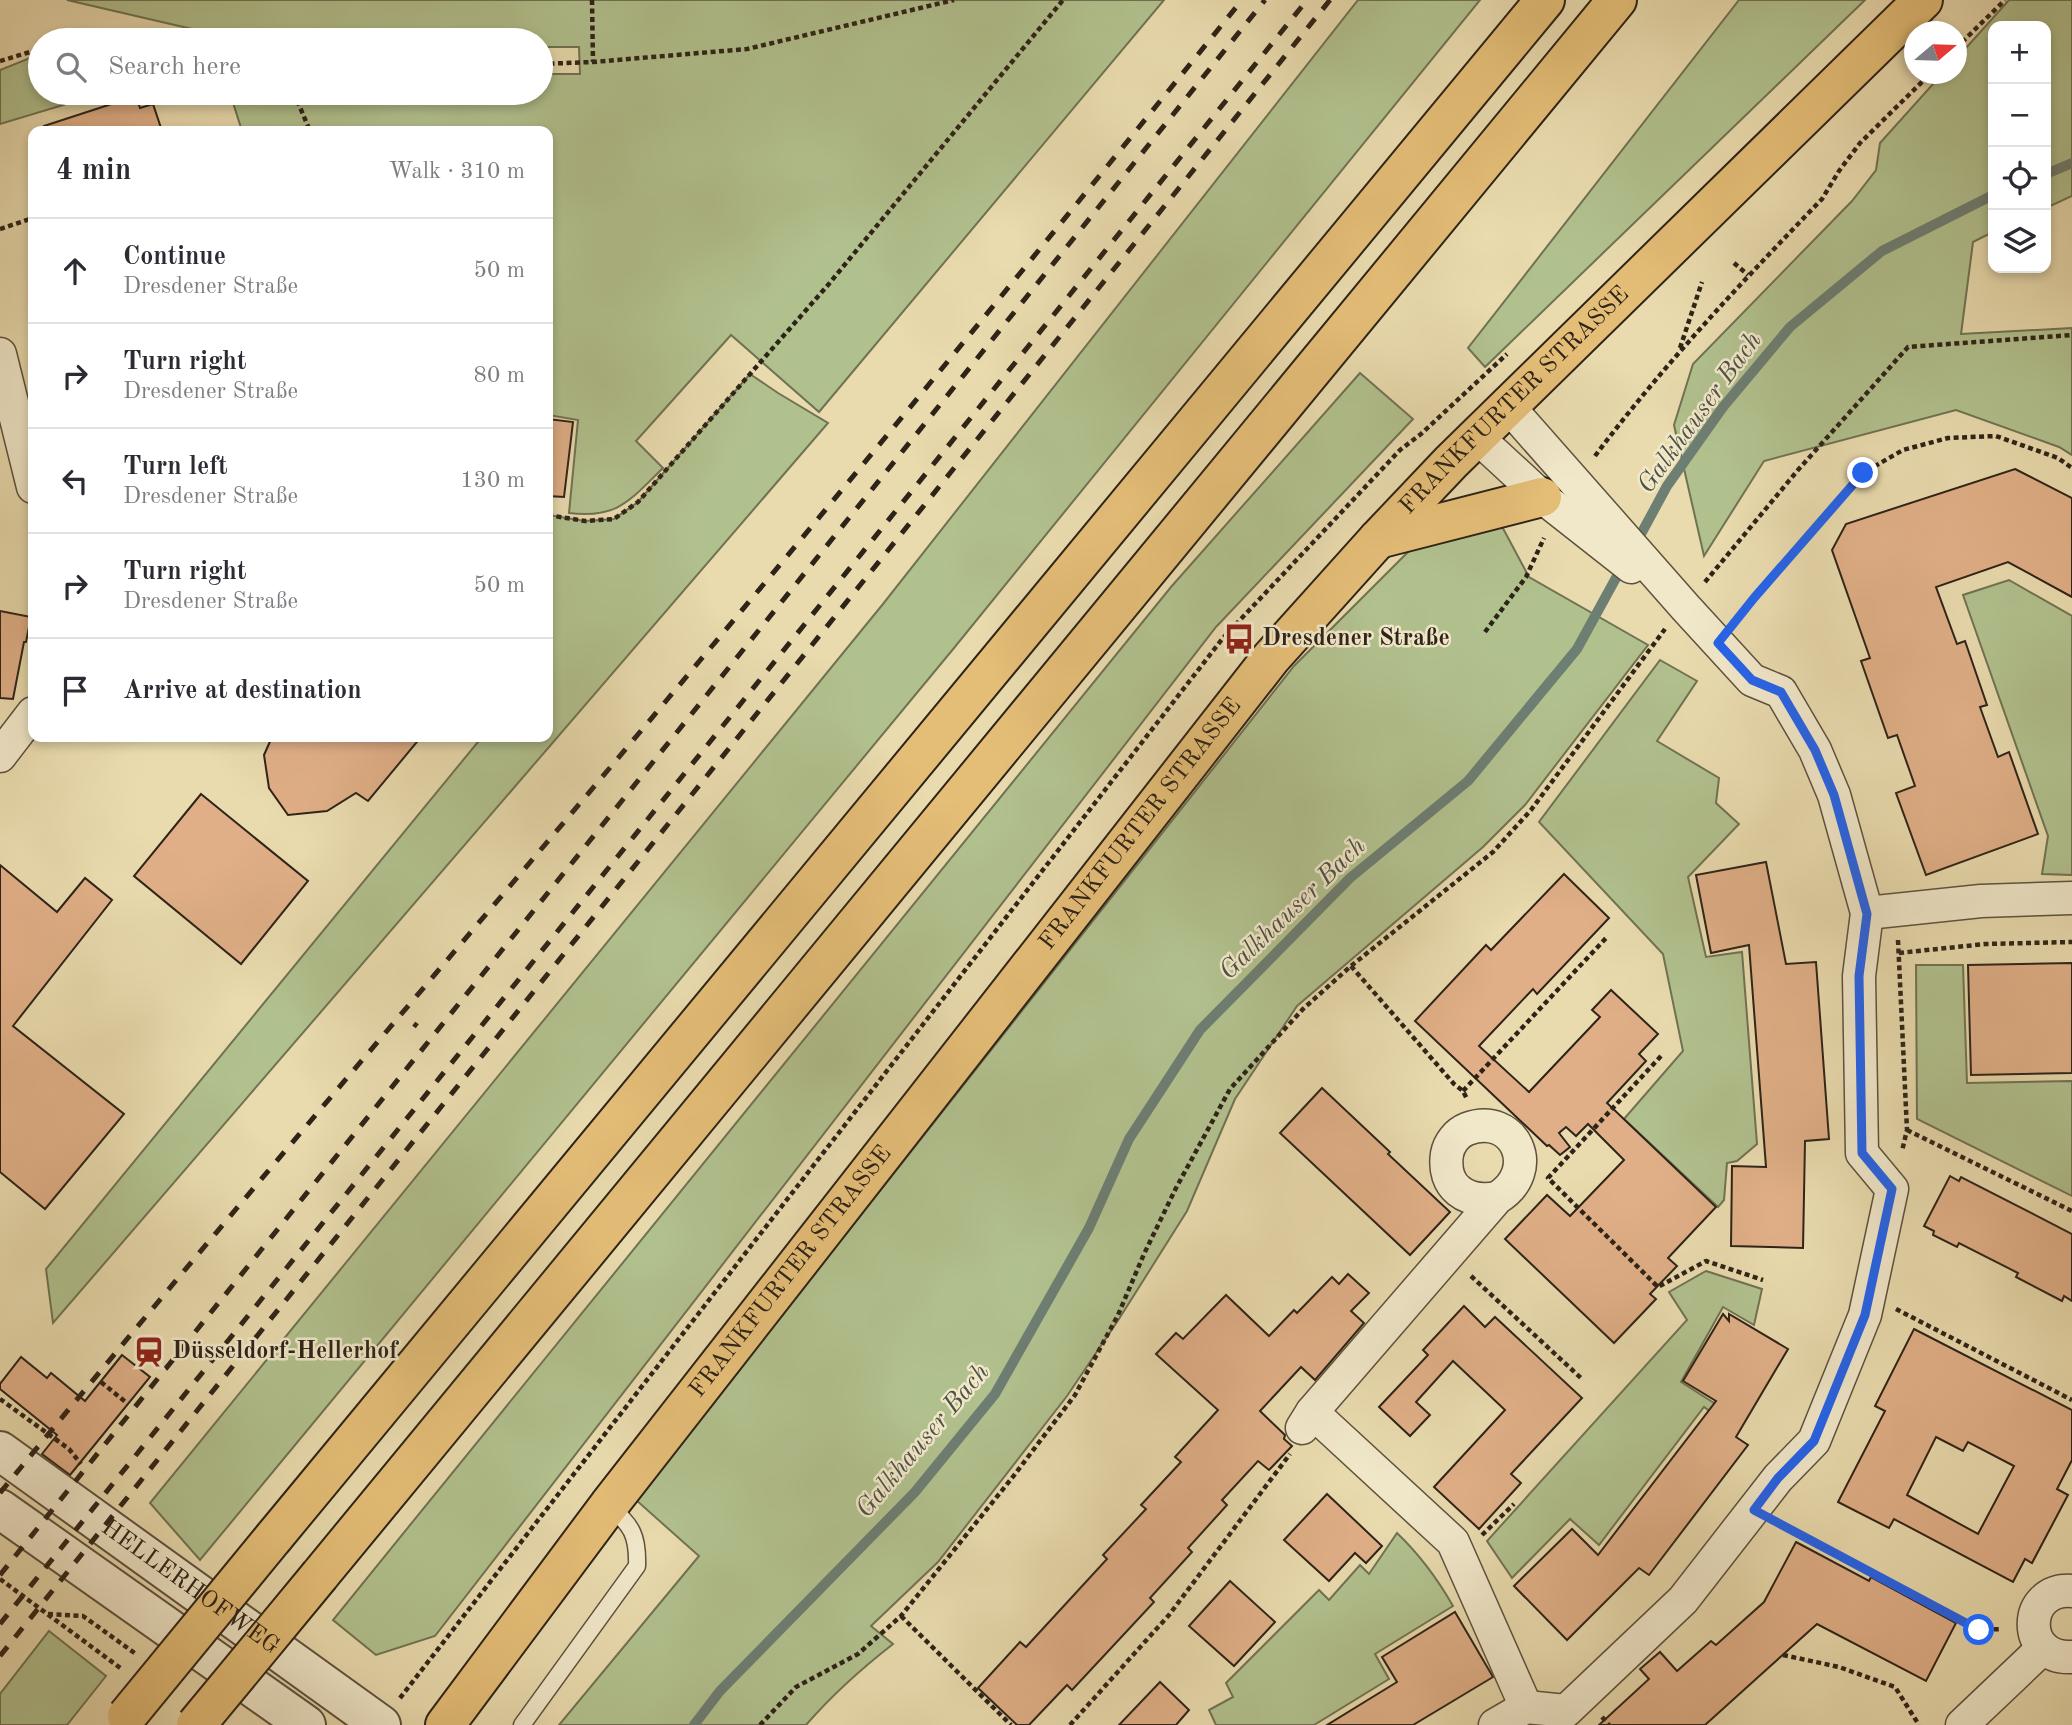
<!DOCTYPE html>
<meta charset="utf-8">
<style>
:root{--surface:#fff;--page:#f2f2f3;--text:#2b2b33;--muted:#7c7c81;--line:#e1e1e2}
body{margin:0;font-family:"Old Standard TT",serif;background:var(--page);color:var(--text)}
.controls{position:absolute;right:21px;top:21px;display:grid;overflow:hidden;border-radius:14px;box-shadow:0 4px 10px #0003}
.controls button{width:63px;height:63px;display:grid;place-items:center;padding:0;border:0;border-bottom:2px solid var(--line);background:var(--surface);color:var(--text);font:35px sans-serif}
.compass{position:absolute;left:1904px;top:21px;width:63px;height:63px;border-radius:50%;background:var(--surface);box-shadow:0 4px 10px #0003;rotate:71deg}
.stop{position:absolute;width:21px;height:21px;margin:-16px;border:5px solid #2563eb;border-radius:50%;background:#fff}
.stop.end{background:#2563eb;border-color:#fff;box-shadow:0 2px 7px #0008}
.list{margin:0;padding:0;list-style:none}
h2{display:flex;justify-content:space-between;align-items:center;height:91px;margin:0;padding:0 28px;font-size:30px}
h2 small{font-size:23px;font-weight:400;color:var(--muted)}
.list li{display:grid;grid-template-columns:46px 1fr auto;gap:21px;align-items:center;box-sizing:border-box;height:105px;padding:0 28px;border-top:2px solid var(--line)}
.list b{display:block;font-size:26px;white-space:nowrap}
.list p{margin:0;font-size:23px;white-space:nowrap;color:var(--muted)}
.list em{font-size:23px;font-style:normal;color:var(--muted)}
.icon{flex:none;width:38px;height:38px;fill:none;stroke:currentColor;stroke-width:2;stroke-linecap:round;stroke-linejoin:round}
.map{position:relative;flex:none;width:2072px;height:1725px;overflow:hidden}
.search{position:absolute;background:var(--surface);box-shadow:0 4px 10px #0003;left:28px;top:28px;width:525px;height:77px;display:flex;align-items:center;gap:18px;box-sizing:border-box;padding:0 24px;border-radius:38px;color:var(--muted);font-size:26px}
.panel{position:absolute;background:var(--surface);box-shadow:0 4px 10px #0003;left:28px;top:126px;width:525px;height:616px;border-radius:14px}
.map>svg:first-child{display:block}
.green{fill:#b1c18e;stroke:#707253;stroke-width:2}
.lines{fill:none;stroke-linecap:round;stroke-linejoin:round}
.stream{stroke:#6d7e73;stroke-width:10}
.building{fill:#e0af87;stroke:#2e2318;stroke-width:2;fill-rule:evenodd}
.service-casing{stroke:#5d513e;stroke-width:19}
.minor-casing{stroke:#5d513e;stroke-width:35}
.tertiary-casing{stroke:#5d513e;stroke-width:42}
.primary-casing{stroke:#2e2318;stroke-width:42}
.motorway-casing{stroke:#2e2318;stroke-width:42}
.path{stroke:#2e2318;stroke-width:4.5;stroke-dasharray:5 3.5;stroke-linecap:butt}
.service{stroke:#f1e8ca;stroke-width:16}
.minor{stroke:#f1e8ca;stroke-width:32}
.tertiary{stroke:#f1e8ca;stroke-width:38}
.primary{stroke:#e4be77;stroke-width:38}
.motorway{stroke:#e4be77;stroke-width:38}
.rail{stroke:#2e2318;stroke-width:5;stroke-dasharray:12 12;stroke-linecap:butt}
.motorway-bridge-casing{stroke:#2e2318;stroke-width:42;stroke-linecap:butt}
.motorway-bridge{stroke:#e4be77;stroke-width:38}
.route{stroke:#2563eb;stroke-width:9}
.labels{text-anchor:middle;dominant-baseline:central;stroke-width:5;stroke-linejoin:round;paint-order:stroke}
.street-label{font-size:24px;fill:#2e2318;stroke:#f1e8ca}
.poi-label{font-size:24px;font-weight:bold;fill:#2e2318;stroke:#f1e8ca;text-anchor:start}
.water-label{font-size:26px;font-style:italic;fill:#4e5145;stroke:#f1e8ca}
</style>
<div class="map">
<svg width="2072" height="1725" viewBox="0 0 2072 1725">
<rect width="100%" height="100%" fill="#e9dbae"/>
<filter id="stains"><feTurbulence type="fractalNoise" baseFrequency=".00286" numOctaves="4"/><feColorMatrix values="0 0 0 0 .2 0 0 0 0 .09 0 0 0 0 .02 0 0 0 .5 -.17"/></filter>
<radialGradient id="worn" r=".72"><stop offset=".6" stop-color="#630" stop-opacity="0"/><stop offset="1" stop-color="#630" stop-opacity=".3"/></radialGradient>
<g class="green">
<path d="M 67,0 L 1164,0 L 819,412 L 731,335 L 636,441 L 663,468 C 630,500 618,519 569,513 L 578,420 L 548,415 L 548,131 L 242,131 L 230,93 L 541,93 L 541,74 L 580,74 L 579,47 L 541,47 L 541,40 L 298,40 L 234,31 L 231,38 Z"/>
<path d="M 1358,0 L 1480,0 L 954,648 L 200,1560 L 150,1503 L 883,604 Z"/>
<path d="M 1739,0 L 1865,0 L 1485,367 L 1468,348 Z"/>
<path d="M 2009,0 L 2072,0 L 2072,196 L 2046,208 L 2046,26 L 1993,26 L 1993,232 L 1973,242 L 1961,334 L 2072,328 L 2072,455 L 2059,447 L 1956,410 L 1764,461 L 1704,556 L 1674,425 L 1693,364 L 1852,201 L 1876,170 L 1880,143 L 1942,74 L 1956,74 L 1957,58 Z"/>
<path d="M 40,54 L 40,93 L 103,93 L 0,124 L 0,70 Z"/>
<path d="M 1360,373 L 1413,419 L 1216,627 L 435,1636 L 376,1655 L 333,1620 L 1171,587 Z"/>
<path d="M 750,374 L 778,393 L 828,423 L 53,1323 L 46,1269 L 482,737 L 548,737 L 548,656 L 552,651 L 548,648 L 548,515 L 585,521 L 614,519 L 638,502 Z"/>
<path d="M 1498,519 L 1529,577 L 1648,645 L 1525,805 L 1483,847 L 1297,1006 L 1235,1099 L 1187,1211 L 1119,1319 L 1067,1396 L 938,1562 L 871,1626 L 893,1644 C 861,1669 832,1695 806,1725 L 559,1725 L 699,1556 L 636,1500 L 1294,666 L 1419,541 Z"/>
<path d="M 2009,580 L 2072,616 L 2072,875 L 2042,874 L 2048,836 L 1963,595 Z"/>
<path d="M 1660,660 L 1697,681 L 1657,741 L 1719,778 L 1716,803 L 1739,824 L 1688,877 L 1706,957 L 1742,952 L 1757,1144 L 1737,1161 L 1727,1163 L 1724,1200 L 1718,1207 L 1624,1119 L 1683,1051 L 1663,954 L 1539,822 Z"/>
<path d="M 1916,965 L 1963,965 L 1967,1083 L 2072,1081 L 2072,1196 L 1917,1119 Z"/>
<path d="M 1706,1271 L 1762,1289 L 1754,1325 L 1723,1307 L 1681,1382 L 1736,1417 L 1731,1427 L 1704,1407 L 1599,1545 L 1570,1519 L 1512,1578 L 1487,1541 L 1687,1320 L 1669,1292 Z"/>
<path d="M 1397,1533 C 1420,1555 1437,1578 1453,1606 L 1375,1654 L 1389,1679 L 1314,1725 L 1216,1725 L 1209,1710 L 1233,1697 L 1226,1683 L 1319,1590 L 1329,1600 L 1360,1565 L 1369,1574 Z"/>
<path d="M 49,1631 L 106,1676 L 67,1725 L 0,1725 L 0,1694 Z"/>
</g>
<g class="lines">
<g class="stream">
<path d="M 2046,174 L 2072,163"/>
<path d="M 1635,545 L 1667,486 L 1723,407 L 1790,327 L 1882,251 L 1993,195"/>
<path d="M 694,1725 L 720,1691 L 915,1492 L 995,1394 L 1089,1228 L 1129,1139 L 1200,1030 L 1350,878 L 1468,781 L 1577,649 L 1622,567"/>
</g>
</g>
<g class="building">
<path d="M 136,96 L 140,108 L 153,104 L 162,131 L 45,131 L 44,126 Z"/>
<path d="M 548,419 L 573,422 L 564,497 L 548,496 Z"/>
<path d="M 2015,469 L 2072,498 L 2072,597 L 2008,562 L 1936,587 L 1957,644 L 1965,641 L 1987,705 L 1980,707 L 1998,757 L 2009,752 L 2038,834 L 1926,875 L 1896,793 L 1915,786 L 1897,735 L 1888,738 L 1861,661 L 1870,658 L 1832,550 L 1846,524 Z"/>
<path d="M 0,611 L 31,617 L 26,642 L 24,642 L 13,699 L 0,698 Z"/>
<path d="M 272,737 L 421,737 L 368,801 L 356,793 L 327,811 L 288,815 L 269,788 L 264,755 Z"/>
<path d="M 201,794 L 308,881 L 241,964 L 134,876 Z"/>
<path d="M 1766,862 L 1786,964 L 1816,962 L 1829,1139 L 1805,1141 L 1803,1248 L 1731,1246 L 1732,1166 L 1766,1167 L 1749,945 L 1711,953 L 1696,875 Z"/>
<path d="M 0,865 L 57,912 L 85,878 L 112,900 L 13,1026 L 124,1114 L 45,1209 L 0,1172 Z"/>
<path d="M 1564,874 L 1609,918 L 1537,994 L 1533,989 L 1479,1046 L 1529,1092 L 1600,1017 L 1592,1010 L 1611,990 L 1658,1034 L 1639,1054 L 1646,1061 L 1607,1103 L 1716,1207 L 1668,1258 L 1677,1266 L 1650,1294 L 1656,1299 L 1614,1343 L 1505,1239 L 1547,1195 L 1570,1216 L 1624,1160 L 1588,1124 L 1576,1136 L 1566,1127 L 1559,1133 L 1570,1147 L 1560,1155 L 1549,1145 L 1547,1146 L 1415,1021 L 1486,945 L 1491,950 Z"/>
<path d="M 2072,963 L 2072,1073 L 1971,1075 L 1968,965 Z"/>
<path d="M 1322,1088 L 1390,1152 L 1388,1154 L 1450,1212 L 1410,1255 L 1280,1133 Z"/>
<path d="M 1950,1176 L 1959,1181 L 1961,1177 L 2072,1234 L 2072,1301 L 2064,1296 L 2062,1301 L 2016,1277 L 2018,1273 L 1959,1243 L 1957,1247 L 1933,1235 L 1934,1231 L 1924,1226 Z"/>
<path d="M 1348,1274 L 1369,1293 L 1351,1311 L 1364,1323 L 1315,1380 L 1301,1367 L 1260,1411 L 1285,1435 L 1284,1439 L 1292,1446 L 1269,1470 L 1258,1461 L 1222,1500 L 1227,1505 L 1188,1548 L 1192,1552 L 1150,1598 L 1154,1602 L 1072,1690 L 1067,1685 L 1029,1725 L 1017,1725 L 978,1688 L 1020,1642 L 1026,1647 L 1107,1559 L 1103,1555 L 1146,1509 L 1141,1505 L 1181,1462 L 1175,1457 L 1218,1410 L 1156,1354 L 1176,1333 L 1183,1339 L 1226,1295 L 1269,1336 L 1294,1310 L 1297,1313 L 1332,1277 L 1339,1284 Z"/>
<path d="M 1464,1306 L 1485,1327 L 1495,1317 L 1582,1398 L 1511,1474 L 1521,1483 L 1479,1529 L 1434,1487 L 1505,1410 L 1453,1361 L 1416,1402 L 1430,1415 L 1410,1436 L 1379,1407 L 1428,1355 L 1423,1350 Z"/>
<path d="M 1723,1314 L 1729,1321 L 1729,1314 L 1788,1349 L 1736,1437 L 1748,1445 L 1649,1575 L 1639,1568 L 1567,1640 L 1514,1586 L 1572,1529 L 1598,1555 L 1716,1401 L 1683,1381 Z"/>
<path d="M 1914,1329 L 2072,1410 L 2072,1460 L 2057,1489 L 2068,1495 L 2032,1563 L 2025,1559 L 2013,1582 L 1894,1519 L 1889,1528 L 1838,1502 L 1885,1411 L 1875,1406 ZM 1936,1437 L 1963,1451 L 1968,1442 L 2014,1466 L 1978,1534 L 1907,1495 Z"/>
<path d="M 122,1355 L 150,1377 L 70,1475 L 42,1454 L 57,1435 L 0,1389 L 0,1384 L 21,1357 L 47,1378 L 51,1373 L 85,1401 Z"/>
<path d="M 1327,1494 L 1382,1546 L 1366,1563 L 1355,1553 L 1329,1581 L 1284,1540 Z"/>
<path d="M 1796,1542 L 1869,1581 L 1871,1577 L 1956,1623 L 1926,1681 L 1817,1624 L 1705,1725 L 1599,1725 L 1649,1679 L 1640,1669 L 1660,1652 L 1677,1671 L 1711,1641 L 1716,1645 L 1764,1602 Z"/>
<path d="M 1230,1581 L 1275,1622 L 1234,1666 L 1189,1626 Z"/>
<path d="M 1455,1612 L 1493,1677 L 1413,1725 L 1327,1725 L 1397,1682 L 1382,1657 Z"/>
<path d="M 1160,1682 L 1189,1710 L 1176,1725 L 1119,1725 Z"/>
</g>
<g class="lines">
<g class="service-casing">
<path id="service" d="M 522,1725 L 637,1566 C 638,1536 632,1525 609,1506"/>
</g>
<g class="minor-casing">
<g id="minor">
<path d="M 0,354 L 33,487"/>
<path d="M 1477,437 L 1542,497 L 1631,567"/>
<path d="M 0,756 L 33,713"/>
<path d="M 1867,913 L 1981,901 L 2072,898"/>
<path d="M 1312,1412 L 1453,1542 L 1526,1707"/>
<path d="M 1302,1428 L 1312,1412 L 1497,1198 C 1542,1171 1515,1111 1467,1129 C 1457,1133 1449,1143 1447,1154 C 1442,1187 1466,1204 1497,1198"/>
<path d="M 2072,1591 C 2022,1587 2020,1660 2072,1657"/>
<path d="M 1495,1725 L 1526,1707 L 1566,1711 L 1683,1600 L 1778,1478 L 1814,1441 L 1865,1315 L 1892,1189 L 1862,1153 L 1859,976 L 1867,913 L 1834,795 L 1815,750 L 1781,692 L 1752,680 L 1686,608 L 1508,406"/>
<path d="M 1962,1725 L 2043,1648"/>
</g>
</g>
<g class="tertiary-casing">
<g id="tertiary">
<path id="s1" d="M 0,1451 L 381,1725"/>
<path d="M 0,1509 L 306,1725"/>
</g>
</g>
<g class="primary-casing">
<g id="primary">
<path d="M 1378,539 L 1542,497"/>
<path id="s2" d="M 445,1725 L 609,1505 L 1271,658 L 1378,539 L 1451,462 L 1923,0"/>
</g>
</g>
<g class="motorway-casing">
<g id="motorway">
<path d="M 274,1537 L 1545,0"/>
<path d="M 320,1575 L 1617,0"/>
</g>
</g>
<g class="path">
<path d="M 592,0 L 593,62"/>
<path d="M 76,40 L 105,36 L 151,40"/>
<path d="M 1956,48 L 2005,0"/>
<path d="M 0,61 L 40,49"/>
<path d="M 541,64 L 593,62 L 747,49 L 954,0"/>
<path d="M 294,93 L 310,131"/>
<path d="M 0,229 L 33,218"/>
<path d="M 1734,263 L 1748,275"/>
<path d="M 1680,348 L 1702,282"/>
<path d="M 1595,456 C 1664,364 1742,282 1822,199 L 1839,171 L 1860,143 L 1930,74"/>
<path d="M 548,515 L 585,521 L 614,519 L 638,502 L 828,285 L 1063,0"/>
<path d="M 1705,582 L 1798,470 L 1908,347 L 2072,335"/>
<path d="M 1738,617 L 1863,473 L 1903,450 L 1948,438 L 1996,436 L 2058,458 L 2072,468"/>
<path d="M 1485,632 L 1526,577 L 1544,538"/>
<path d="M 1898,940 L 1907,1130 L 1902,1151"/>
<path d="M 1899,953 L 1985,944 L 2072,942"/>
<path d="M 1351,966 L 1454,1084 L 1463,1091 L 1467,1099"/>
<path d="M 414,1027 L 417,1023"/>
<path d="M 1661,1056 L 1548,1178 L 1658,1287 L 1706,1261 L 1763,1280"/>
<path d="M 1463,1091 L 1607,937"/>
<path d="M 1907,1130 L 2072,1211"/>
<path d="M 1471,1276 L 1582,1379"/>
<path d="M 1896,1309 L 2072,1400"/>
<path d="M 101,1382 L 128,1404"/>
<path d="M 0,1399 L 69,1449 L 81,1464"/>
<path d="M 1782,1525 L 1979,1630 L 2002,1629"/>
<path d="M 1482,1535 L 1514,1504"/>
<path d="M 0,1579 L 123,1670"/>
<path d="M 48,1614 L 83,1616 L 136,1654"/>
<path d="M 901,1616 L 1011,1725"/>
<path d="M 1783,1655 L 1839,1667 L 1895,1687 L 1919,1725"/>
<path d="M 400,1698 L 1223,638 L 1400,450 L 1421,434 L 1507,354"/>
<path d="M 1602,1717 L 1609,1725"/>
<path d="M 760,1725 L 796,1687 L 858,1654 L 901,1616 L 1012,1478 L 1075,1395 L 1118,1315 L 1144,1254 L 1176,1188 L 1230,1089 L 1303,1009 L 1351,966 L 1493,852 L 1531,810 L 1665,629"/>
<path d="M 1070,1725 L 1169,1615 L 1290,1454"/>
</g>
<use href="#service" class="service"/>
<use href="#minor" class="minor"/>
<use href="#tertiary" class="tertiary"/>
<use href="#primary" class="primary"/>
<use href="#motorway" class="motorway"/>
<g class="rail">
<path d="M 0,1493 C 218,1226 444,966 666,701 C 860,470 1052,235 1242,0"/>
<path d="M 0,1575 L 1265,0"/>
<path d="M 0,1624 L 1307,0"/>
<path d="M 0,1656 L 1330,0"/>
</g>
<g class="motorway-bridge-casing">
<g id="motorway-bridge">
<path d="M 127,1716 L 274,1537"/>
<path d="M 196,1725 L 320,1575"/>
</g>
</g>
<use href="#motorway-bridge" class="motorway-bridge"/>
</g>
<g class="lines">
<path class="route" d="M 1863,473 L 1754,598 L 1718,643 L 1752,680 L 1781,692 L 1815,750 L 1834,795 L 1867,914 L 1859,976 L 1862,1153 L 1892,1189 L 1865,1315 L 1814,1441 L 1778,1478 L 1754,1510 L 1979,1630"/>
</g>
<defs>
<g id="bus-bare" transform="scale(2.415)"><path d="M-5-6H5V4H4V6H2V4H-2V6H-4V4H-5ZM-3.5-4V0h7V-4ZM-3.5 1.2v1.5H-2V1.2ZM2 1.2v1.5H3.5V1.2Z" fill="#8f2418" stroke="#f1e8ca" stroke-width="2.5" paint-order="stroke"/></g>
<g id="station-bare" transform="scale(2.415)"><path d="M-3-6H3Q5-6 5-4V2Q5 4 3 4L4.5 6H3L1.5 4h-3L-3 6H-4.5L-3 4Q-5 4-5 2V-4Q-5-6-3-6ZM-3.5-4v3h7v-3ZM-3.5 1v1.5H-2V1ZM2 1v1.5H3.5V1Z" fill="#8f2418" stroke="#f1e8ca" stroke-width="2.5" paint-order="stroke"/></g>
</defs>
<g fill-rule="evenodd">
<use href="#bus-bare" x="1239" y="639"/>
<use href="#station-bare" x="149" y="1352"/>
</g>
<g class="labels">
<g class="street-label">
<text stroke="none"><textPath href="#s2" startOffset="1704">FRANKFURTER STRASSE</textPath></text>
<text stroke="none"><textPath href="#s2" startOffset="1138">FRANKFURTER STRASSE</textPath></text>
<text stroke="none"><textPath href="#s2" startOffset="570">FRANKFURTER STRASSE</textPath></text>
<text stroke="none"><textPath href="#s1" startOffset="234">HELLERHOFWEG</textPath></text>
</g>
<g class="poi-label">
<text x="1262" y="639">Dresdener Straße</text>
<text x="172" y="1352">Düsseldorf-Hellerhof</text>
</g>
<g class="water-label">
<text transform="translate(1700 413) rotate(-54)">Galkhauser Bach</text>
<text transform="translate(1293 909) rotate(-44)">Galkhauser Bach</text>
<text transform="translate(923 1441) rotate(-50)">Galkhauser Bach</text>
</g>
</g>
<rect width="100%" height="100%" filter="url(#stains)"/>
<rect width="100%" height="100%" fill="url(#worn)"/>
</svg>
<div class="controls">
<button>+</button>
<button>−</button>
<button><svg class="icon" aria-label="locate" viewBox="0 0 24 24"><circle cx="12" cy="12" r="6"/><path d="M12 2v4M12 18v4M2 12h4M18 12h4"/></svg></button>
<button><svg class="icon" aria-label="layers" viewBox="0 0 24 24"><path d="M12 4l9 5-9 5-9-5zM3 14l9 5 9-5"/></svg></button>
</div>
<svg class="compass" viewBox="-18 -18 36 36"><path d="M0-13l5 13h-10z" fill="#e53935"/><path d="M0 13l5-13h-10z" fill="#7c7c81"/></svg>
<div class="stop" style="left:1979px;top:1630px"></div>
<div class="stop end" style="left:1863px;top:473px"></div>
<div class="search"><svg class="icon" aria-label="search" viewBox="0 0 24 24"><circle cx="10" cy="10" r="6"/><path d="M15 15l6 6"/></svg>Search here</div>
<section class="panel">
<h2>4 min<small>Walk · 310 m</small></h2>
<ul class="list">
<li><svg class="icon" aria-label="ahead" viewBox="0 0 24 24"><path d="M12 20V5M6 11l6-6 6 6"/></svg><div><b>Continue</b><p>Dresdener Straße</p></div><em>50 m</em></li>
<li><svg class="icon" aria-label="right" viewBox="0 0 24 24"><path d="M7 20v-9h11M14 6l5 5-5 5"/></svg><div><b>Turn right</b><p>Dresdener Straße</p></div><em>80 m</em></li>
<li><svg class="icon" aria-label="left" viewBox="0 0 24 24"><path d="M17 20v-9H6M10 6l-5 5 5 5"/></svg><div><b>Turn left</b><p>Dresdener Straße</p></div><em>130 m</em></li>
<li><svg class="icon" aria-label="right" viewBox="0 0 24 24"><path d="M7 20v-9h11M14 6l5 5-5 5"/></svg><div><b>Turn right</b><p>Dresdener Straße</p></div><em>50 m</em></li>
<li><svg class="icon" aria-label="arrive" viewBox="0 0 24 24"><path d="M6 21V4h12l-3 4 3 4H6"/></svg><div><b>Arrive at destination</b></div></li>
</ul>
</section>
</div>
